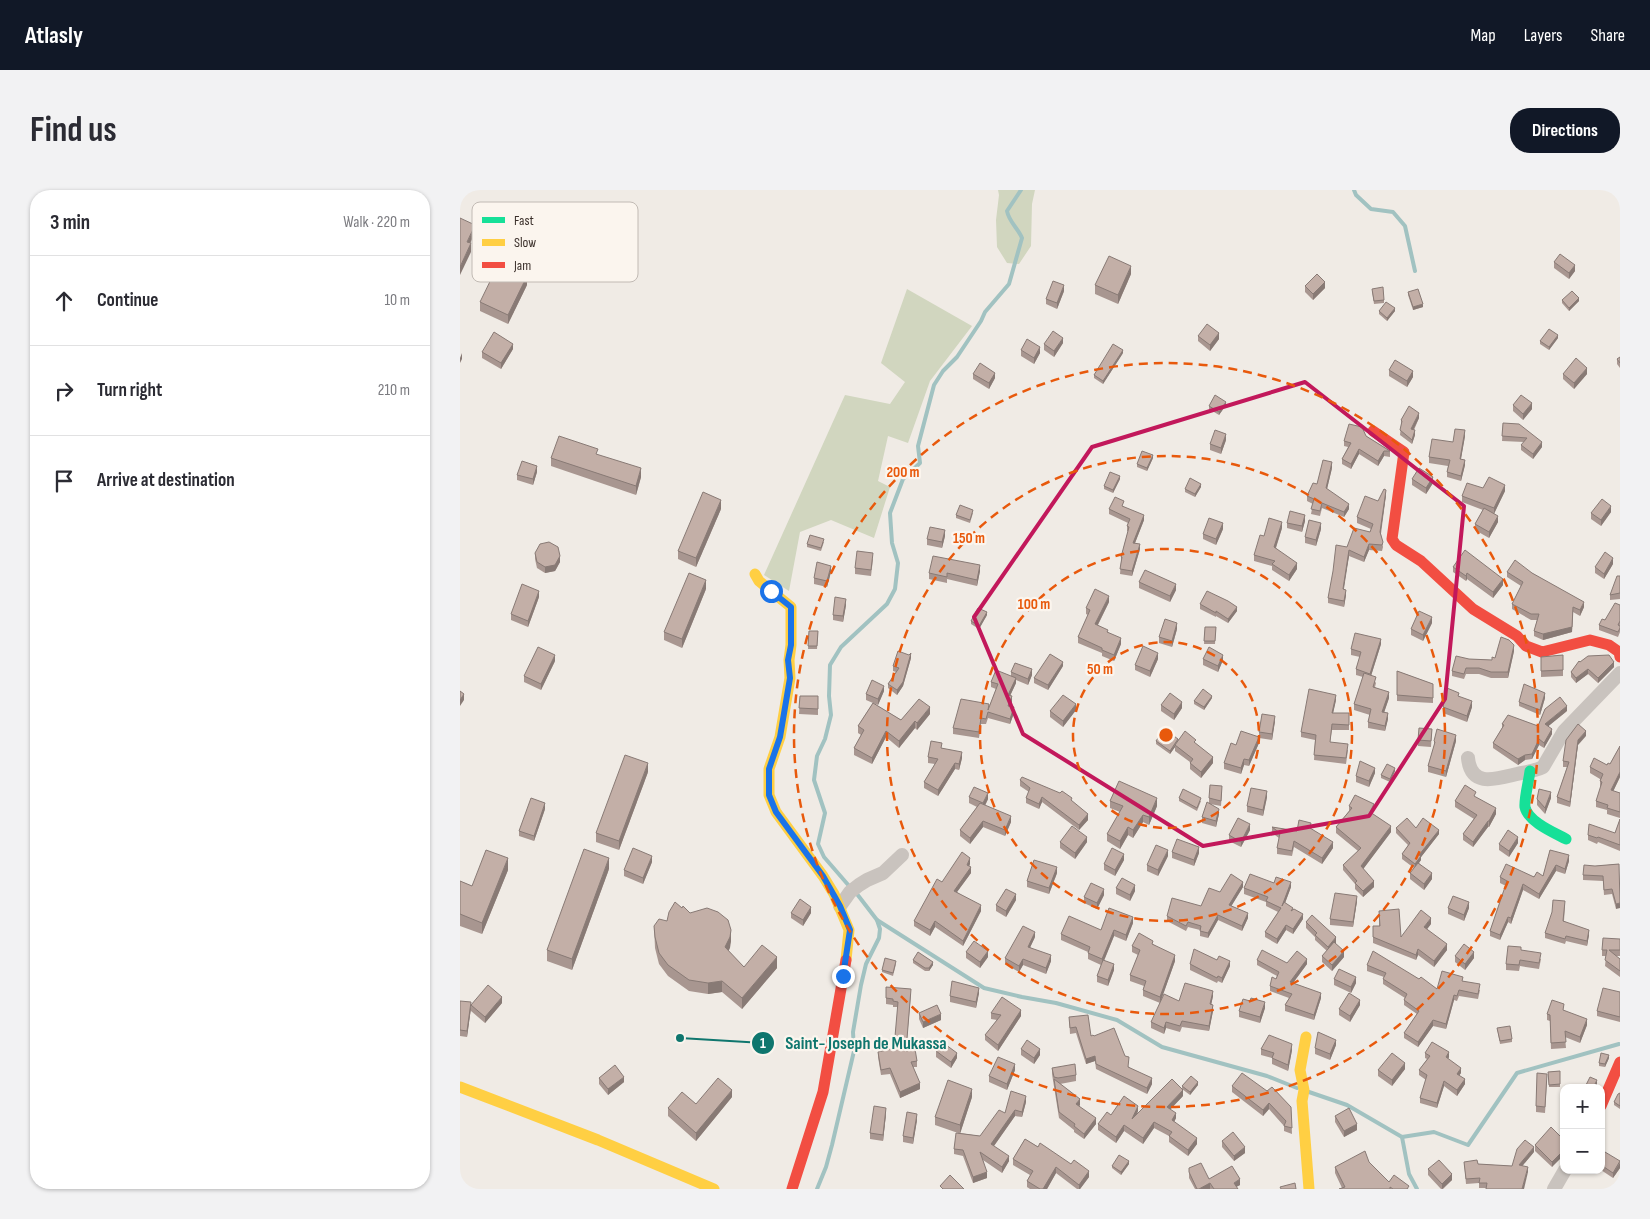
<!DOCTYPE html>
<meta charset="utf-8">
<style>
:root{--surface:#fff;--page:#f2f2f3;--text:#2b2b33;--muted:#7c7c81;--line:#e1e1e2;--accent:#111827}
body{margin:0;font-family:"Sofia Sans Condensed",sans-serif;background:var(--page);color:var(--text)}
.controls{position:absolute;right:15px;bottom:15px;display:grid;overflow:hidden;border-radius:10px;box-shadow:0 1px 4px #0004}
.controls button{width:45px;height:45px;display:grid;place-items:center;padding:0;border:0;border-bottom:1px solid var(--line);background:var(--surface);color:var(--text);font:25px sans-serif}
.stop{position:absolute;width:15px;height:15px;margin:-11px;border:4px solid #1a73e8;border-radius:50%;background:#fff}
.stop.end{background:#1a73e8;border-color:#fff;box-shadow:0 1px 5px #0008}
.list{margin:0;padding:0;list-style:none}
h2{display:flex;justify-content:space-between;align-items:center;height:65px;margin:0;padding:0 20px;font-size:21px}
h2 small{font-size:16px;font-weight:400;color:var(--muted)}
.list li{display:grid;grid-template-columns:32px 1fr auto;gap:15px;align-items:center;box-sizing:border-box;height:90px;padding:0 20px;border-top:1px solid var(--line)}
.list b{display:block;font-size:19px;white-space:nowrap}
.list em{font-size:16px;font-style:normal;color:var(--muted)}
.icon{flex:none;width:28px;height:28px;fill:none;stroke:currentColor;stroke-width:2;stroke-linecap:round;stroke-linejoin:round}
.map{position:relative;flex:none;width:1160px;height:999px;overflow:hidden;border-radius:20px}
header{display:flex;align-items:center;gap:30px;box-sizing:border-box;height:70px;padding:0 25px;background:var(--accent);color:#fff}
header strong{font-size:24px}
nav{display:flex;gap:28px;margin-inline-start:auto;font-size:18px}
.intro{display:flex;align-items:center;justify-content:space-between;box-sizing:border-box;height:120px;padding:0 30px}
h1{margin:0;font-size:35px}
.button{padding:12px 22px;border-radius:20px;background:var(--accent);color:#fff;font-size:18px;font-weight:700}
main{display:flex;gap:30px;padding:0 30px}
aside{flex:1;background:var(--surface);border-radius:20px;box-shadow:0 1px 4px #0004}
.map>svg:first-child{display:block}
.green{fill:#d1d6bf}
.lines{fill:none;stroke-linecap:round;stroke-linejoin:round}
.stream{stroke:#a1c2c1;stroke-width:4}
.street{stroke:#c9c3be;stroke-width:14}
.fast{stroke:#16e098;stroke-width:11}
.slow{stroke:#ffcf43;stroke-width:11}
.jam{stroke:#f24e42;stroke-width:11}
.wall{fill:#a89690}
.shaded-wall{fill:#887a75}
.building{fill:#c3afa7;stroke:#887a75}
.route{stroke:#1a73e8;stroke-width:6}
.marked{fill:none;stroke:#c2185b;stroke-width:4;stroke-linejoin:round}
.ring{fill:none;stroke:#e8590c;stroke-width:2.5;stroke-dasharray:9 6}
.key{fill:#fbf5ee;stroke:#c1bab4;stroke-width:1}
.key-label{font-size:14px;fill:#3b302b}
.centre{fill:#e8590c;stroke:#fbf5ee;stroke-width:2.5}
.ring-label{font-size:15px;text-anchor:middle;font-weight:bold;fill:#e8590c;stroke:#fbf5ee;stroke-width:4.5;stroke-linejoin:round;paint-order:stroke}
.leader{fill:none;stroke:#0f766e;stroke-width:2}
.callout-dot{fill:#0f766e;stroke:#fbf5ee;stroke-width:2}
.mark-label{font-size:15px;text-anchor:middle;font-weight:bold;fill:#fff}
.callout-label{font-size:18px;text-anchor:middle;font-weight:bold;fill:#0f766e;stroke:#fbf5ee;stroke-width:4.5;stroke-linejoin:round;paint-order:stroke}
</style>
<header>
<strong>Atlasly</strong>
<nav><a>Map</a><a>Layers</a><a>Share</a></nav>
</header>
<div class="intro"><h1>Find us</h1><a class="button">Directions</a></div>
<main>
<aside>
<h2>3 min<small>Walk · 220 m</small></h2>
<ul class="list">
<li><svg class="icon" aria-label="ahead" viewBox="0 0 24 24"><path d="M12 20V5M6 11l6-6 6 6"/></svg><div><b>Continue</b></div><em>10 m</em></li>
<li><svg class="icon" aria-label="right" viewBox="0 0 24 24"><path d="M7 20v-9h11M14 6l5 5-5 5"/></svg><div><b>Turn right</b></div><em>210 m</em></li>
<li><svg class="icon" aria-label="arrive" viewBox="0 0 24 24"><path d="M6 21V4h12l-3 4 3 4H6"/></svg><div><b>Arrive at destination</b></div></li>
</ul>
</aside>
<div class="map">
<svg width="1160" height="999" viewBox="0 0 1160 999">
<rect width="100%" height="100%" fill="#f0ebe5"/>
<g class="green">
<path d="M 538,0 L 575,0 L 572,14 L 571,56 L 559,74 L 547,73 L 537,57 L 536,30 L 539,5 Z"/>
<path d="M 447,99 L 512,136 L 470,191 L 448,253 L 428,246 L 418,291 L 430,297 L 414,348 L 371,330 L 340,342 L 329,401 L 304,385 L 385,205 L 430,214 L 445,192 L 421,173 Z"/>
</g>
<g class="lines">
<g class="stream">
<path d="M 894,0 L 896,5 L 911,19 L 933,22 L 945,36 L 955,81"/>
<path d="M 390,697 L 364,667 L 358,654 L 365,623 L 354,590 L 357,566 L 365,549 L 371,525 L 369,506 L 370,475 L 381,457 L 427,414 L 435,399 L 438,373 L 432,353 L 430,323 L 443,289 L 460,273 L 458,256 L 474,195 L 483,181 L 497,167 L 521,131 L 525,122 L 549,94 L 562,48 C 558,38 549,32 547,21 L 561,0"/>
<path d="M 417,730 L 524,798 L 562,807 L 596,813 L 657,830 L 702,857 L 807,886 L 837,898"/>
<path d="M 849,902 L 887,915 L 942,947 L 974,942 L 1008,955 L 1057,883 L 1159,854"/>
<path d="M 942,947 L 949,984 L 957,999"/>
<path d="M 357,999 L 366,977 L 372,955 L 394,861 L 393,842 L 401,795 L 406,774 L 419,748 L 420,739 L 417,730 L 397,704"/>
</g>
<g class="street">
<path d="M 1008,568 C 1011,598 1036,589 1057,584 C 1066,582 1075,581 1083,577 L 1104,541 L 1160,483"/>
<path d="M 380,716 L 390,702 L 399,695 L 407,690 L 423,683 L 442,665"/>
<path d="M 1094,999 L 1105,980"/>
</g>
<path class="fast" d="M 1070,581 C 1069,590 1064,609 1065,617 C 1068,632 1095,643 1106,649"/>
<g class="slow">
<path d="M 295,384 L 299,391 L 331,417 L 331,455 L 329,470 L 330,488 L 320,547 L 309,579 L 309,605 L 316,622 L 363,686 L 374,704 L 389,740 L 386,770"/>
<path d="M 846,847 L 840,880 L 844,900 L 842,911 L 849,999"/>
<path d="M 0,897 L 138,950 L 254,999"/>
</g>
<g class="jam">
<path d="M 913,241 L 944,262 L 932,349 L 936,355 L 961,371 L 1013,419 L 1057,446 L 1066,456 L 1082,462 L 1130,450 L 1149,455 L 1159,462 L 1160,467"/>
<path d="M 1141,916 L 1160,872"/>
<path d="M 332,999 L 363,902 L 386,770"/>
</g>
</g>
<g class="wall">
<path d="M 1094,72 L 1115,81 L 1109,89 L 1094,78 Z"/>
<path d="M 671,84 L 658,114 L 635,104 L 635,95 Z"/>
<path d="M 67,95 L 48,134 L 20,121 L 20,112 Z"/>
<path d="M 845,96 L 865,98 L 853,110 L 845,102 Z"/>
<path d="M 604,101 L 597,119 L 586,114 L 586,109 Z"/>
<path d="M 912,101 L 924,110 L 924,113 L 914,114 Z"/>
<path d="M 948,102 L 963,117 L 953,120 L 948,105 Z"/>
<path d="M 1102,110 L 1119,111 L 1109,121 L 1102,113 Z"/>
<path d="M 919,121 L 935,121 L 927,131 L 919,124 Z"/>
<path d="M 738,146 L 759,149 L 750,161 L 738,151 Z"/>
<path d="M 1098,148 L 1089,160 L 1080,154 L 1080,151 Z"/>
<path d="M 603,153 L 594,167 L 584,160 L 584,154 Z"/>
<path d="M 53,159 L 41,179 L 22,168 L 22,162 Z"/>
<path d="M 561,160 L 580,163 L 574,174 L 561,166 Z"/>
<path d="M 663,163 L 643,194 L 634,188 L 634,185 Z"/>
<path d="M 1160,167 L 1160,178 L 1157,174 L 1157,169 Z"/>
<path d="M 929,180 L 953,187 L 947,197 L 929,186 Z"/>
<path d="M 513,184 L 535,188 L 529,199 L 513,189 Z"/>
<path d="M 1103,184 L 1127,184 L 1114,199 L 1103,189 Z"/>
<path d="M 766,215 L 759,225 L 749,219 L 749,216 Z"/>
<path d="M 1053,215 L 1072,219 L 1063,230 L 1053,221 Z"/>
<path d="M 959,228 L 954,240 L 955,245 L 952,254 L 940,245 L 941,235 L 941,230 Z"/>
<path d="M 1043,233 L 1082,257 L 1073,269 L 1061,260 L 1061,255 L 1064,252 L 1042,251 Z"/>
<path d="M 906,246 L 930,261 L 930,267 L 924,266 L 918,276 L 899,264 L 891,279 L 882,274 L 882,269 L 888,257 L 884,256 L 884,251 Z"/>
<path d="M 1005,246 L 1001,269 L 1005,275 L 1001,291 L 987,287 L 987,282 L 988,276 L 969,273 L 969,267 Z"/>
<path d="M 766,250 L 761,264 L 750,260 L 750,254 Z"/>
<path d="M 138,265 L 181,287 L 176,305 L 91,276 L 91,268 Z"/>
<path d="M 693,268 L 687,281 L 677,277 L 677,274 Z"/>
<path d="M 872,278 L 867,299 L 889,319 L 884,327 L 862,318 L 860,326 L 851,324 L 853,314 L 847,311 L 847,306 Z"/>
<path d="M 77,282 L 73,295 L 57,290 L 57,285 Z"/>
<path d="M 660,289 L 653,303 L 644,299 L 644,296 Z"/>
<path d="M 952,289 L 973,293 L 966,304 L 952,295 Z"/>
<path d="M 741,297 L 735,307 L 725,302 L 725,299 Z"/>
<path d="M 1023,298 L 1045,301 L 1034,323 L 1038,332 L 1029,348 L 1015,340 L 1015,334 L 1023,320 L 1002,312 L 1002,306 Z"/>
<path d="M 926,305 L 921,344 L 923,357 L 922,361 L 909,360 L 904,372 L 889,366 L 883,399 L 886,405 L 884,417 L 868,413 L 868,408 L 887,357 L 910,342 L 911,339 L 897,333 L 897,327 Z"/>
<path d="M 664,316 L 664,317 L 684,330 L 675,353 L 680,359 L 672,386 L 660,384 L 661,372 L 661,367 L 668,341 L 667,341 L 667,336 L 668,333 L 649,324 L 649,319 Z"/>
<path d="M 261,319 L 236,377 L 218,369 L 218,361 Z"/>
<path d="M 1151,322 L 1141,336 L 1131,329 L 1131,323 Z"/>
<path d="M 513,323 L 510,333 L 496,328 L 496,325 Z"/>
<path d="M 845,331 L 842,342 L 827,338 L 827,333 Z"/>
<path d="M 822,338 L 816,358 L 837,379 L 829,391 L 812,380 L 812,376 L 794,371 L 794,365 L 804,346 Z"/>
<path d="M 763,339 L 756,355 L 743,349 L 743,344 Z"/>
<path d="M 861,339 L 856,356 L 845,353 L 845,347 Z"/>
<path d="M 485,346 L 482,358 L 467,355 L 467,349 Z"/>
<path d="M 364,352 L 361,361 L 347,357 L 347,354 Z"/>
<path d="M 75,363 L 100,372 L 95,381 L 85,383 L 77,378 L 75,369 Z"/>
<path d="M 413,369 L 411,386 L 395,384 L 395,378 Z"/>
<path d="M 1153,374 L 1144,389 L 1135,383 L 1135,377 Z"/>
<path d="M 993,377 L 1043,395 L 1033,408 L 1007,389 L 1006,391 L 993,382 Z"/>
<path d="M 520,381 L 517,396 L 487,389 L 487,393 L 469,389 L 469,383 Z"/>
<path d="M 371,382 L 367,397 L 354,394 L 354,388 Z"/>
<path d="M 1047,382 L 1072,383 L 1124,417 L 1120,426 L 1113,422 L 1112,442 L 1083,450 L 1074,446 L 1074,441 L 1077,430 L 1071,430 L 1052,419 L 1052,414 L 1061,396 L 1047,387 Z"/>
<path d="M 1160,386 L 1160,409 L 1150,410 L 1150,405 Z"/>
<path d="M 679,392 L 716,400 L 710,412 L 679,398 Z"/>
<path d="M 246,399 L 222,458 L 204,450 L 204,442 Z"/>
<path d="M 79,407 L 68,437 L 51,430 L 51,424 Z"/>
<path d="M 649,412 L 638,435 L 648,442 L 661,454 L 654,471 L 642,466 L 642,463 L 618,453 L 618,447 L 628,425 L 626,424 L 626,418 Z"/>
<path d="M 740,414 L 777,421 L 768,433 L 756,426 L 756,427 L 740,419 Z"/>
<path d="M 386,415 L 383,432 L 373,430 L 373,425 Z"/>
<path d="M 1160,415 L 1160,442 L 1158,447 L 1139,440 L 1139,435 Z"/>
<path d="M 527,425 L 519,439 L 511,434 L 511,431 Z"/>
<path d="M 972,433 L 963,451 L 951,445 L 951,439 Z"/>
<path d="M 745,437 L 756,437 L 755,454 L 744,454 Z"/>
<path d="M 717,439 L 712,457 L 699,453 L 699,447 Z"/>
<path d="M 349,441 L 358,441 L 357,459 L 348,459 Z"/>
<path d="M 921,454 L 911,486 L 916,493 L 915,497 L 929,508 L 924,523 L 928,529 L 925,541 L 908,538 L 908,532 L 910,525 L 894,520 L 894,514 L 903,487 L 896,485 L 896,479 L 900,467 L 891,465 L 891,459 Z"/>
<path d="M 1054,461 L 1048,488 L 1031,488 L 1019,484 L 1006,484 L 1004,489 L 992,486 L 992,481 L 1009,469 L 1032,470 Z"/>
<path d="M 1103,465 L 1103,486 L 1081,487 L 1081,467 Z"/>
<path d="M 451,468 L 443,496 L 437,505 L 428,498 L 428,494 L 436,482 L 433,481 L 433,476 Z"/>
<path d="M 698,469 L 690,487 L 675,480 L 675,475 Z"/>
<path d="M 743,469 L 763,470 L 758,482 L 743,475 Z"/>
<path d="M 95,471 L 81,500 L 64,492 L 64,486 Z"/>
<path d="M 1120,472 L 1154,477 L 1138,493 L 1128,484 L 1116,493 L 1111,487 L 1111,482 Z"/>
<path d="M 603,476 L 588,500 L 574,493 L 574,488 Z"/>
<path d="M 937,481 L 973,494 L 973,513 L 937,511 Z"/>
<path d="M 551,482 L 572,485 L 568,495 L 556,490 L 556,493 L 550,506 L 552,512 L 550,516 L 554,523 L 550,534 L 528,528 L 526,534 L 521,534 L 519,548 L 493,544 L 493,538 L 529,517 L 536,499 L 531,497 L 531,492 L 551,486 Z"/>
<path d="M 424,501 L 418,515 L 413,513 L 441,530 L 470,524 L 457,540 L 455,538 L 439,558 L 426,547 L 412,574 L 394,565 L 394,558 L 401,545 L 398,543 L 398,536 L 413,513 L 406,510 L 406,504 Z"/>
<path d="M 340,506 L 358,506 L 358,525 L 339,524 Z"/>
<path d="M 999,506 L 1012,517 L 1007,532 L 983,523 L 983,517 Z"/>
<path d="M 752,508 L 744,520 L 734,514 L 734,511 Z"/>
<path d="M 1085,508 L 1080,525 L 1059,516 L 1059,512 Z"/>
<path d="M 876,510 L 873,523 L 889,523 L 889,540 L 872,540 L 870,552 L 888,560 L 886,574 L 854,570 L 855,550 L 841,547 L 841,542 Z"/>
<path d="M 701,515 L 722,518 L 714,530 L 701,521 Z"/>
<path d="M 616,520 L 603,537 L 590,527 L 590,521 Z"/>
<path d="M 1107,521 L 1088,536 L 1092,544 L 1084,558 L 1079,555 L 1072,569 L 1065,570 L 1058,575 L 1033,558 L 1033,553 L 1042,538 L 1042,534 L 1078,536 Z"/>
<path d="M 815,531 L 812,550 L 799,548 L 799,542 Z"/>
<path d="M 972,539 L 971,557 L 958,556 L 958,550 Z"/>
<path d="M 1126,546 L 1118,555 L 1110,617 L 1097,613 L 1097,607 L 1107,577 L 1103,577 L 1103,571 Z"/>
<path d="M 718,549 L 736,554 L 753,573 L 741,588 L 730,579 L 730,572 L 715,561 L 715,557 L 710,564 L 696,554 L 696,551 Z"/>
<path d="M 974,551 L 996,551 L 986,587 L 968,582 L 968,576 L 974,556 Z"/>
<path d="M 799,553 L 789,576 L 784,575 L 781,584 L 764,579 L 764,573 L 776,555 Z"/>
<path d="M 1160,556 L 1160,587 L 1153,601 L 1160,603 L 1160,628 L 1147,624 L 1147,620 L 1136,617 L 1136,611 L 1141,597 L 1140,596 L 1140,589 L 1130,583 L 1130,577 L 1150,574 Z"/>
<path d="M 482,558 L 502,568 L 499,580 L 495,579 L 478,606 L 464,598 L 464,592 L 475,574 L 468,573 L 468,567 Z"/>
<path d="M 935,581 L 930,592 L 921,588 L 921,585 Z"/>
<path d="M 188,582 L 159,660 L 136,652 L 136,643 Z"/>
<path d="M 915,583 L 909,597 L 896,592 L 896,586 Z"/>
<path d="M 560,590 L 628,630 L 619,640 L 582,612 L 579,619 L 566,613 L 566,608 L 569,602 L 560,596 Z"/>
<path d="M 762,602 L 761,616 L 750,614 L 759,624 L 756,637 L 742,633 L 742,627 L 749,613 L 749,608 Z"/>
<path d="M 509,607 L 528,609 L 525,616 L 551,632 L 545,646 L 523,637 L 510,654 L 500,646 L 500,640 L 517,617 L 509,613 Z"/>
<path d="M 807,607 L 803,626 L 787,622 L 787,616 Z"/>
<path d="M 1016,607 L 1036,624 L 1029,637 L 1028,637 L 1013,657 L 1003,650 L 1003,644 L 1014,629 L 995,617 L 995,611 Z"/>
<path d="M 719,608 L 741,611 L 737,621 L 719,611 Z"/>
<path d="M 1091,608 L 1085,624 L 1077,615 L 1077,609 Z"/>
<path d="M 650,611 L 697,616 L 689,635 L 683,632 L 673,648 L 668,645 L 660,659 L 647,651 L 647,644 L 660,622 L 650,618 Z"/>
<path d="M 889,616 L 914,620 L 912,624 L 931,642 L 903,679 L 914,697 L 903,707 L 895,699 L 895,694 L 883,680 L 883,675 L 898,661 L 876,643 L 876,637 L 889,621 Z"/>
<path d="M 85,619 L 74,651 L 59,646 L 59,641 Z"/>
<path d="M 1160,629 L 1160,661 L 1138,652 L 1137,654 L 1128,650 L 1128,645 L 1155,643 Z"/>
<path d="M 812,637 L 837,641 L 851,639 L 873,658 L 862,674 L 834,657 L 832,666 L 817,664 L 817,658 L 819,648 L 812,643 Z"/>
<path d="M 936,638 L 956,638 L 979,644 L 961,667 L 961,670 L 959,673 L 972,689 L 964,700 L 950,689 L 950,683 L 954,678 L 942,669 L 942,664 L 948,655 L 936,643 Z"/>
<path d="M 790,640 L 781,657 L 769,651 L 769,645 Z"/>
<path d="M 600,652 L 627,652 L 615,669 L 600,658 Z"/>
<path d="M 1058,653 L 1049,667 L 1039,660 L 1039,654 Z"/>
<path d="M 1090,660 L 1109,671 L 1105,684 L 1096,681 L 1079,709 L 1063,700 L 1051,734 L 1048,732 L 1040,750 L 1030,746 L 1030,741 L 1046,696 L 1040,693 L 1040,687 L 1083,686 Z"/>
<path d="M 712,662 L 739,663 L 734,676 L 712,668 Z"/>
<path d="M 708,666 L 698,686 L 687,681 L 687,675 Z"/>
<path d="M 664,670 L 655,686 L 644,680 L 644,674 Z"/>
<path d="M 192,672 L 183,694 L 164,686 L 164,680 Z"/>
<path d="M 510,674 L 509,676 L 511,683 L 497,702 L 521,721 L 503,756 L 475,737 L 470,746 L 454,736 L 454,731 L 482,692 Z"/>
<path d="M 1159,674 L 1156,719 L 1152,704 L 1144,705 L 1143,691 L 1123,690 L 1123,685 L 1135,676 Z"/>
<path d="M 149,679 L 112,780 L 87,771 L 87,760 Z"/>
<path d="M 48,680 L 22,744 L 0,736 L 0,691 L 12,696 Z"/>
<path d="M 597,683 L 589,704 L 567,697 L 567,691 Z"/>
<path d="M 814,693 L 831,697 L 825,713 L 833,719 L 843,729 L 833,744 L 826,740 L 817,754 L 805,747 L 805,742 L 818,722 L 806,716 L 806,712 L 784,704 L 784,698 Z"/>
<path d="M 783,697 L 771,716 L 788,728 L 782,741 L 758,730 L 748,748 L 740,746 L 740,740 L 728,737 L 726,741 L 707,731 L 707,726 L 741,716 L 760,702 Z"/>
<path d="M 656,698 L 675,701 L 670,711 L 656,704 Z"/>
<path d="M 644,705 L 637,719 L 624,713 L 624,707 Z"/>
<path d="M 556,710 L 546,727 L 536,721 L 536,715 Z"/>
<path d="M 897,711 L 893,737 L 870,735 L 870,729 Z"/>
<path d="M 1105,716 L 1104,731 L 1129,745 L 1127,756 L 1106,751 L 1105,754 L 1085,748 L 1085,743 Z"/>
<path d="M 222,718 L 271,751 L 268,761 L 284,777 L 317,778 L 282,819 L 262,802 L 248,804 L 229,801 L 208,786 L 199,774 L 195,758 L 194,736 L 207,731 Z"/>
<path d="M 988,718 L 1009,718 L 1004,731 L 988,724 Z"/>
<path d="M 919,721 L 941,747 L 971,734 L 967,739 L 987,760 L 974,777 L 958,765 L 956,770 L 913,753 L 913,736 L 919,736 Z"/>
<path d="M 331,723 L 351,723 L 343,736 L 331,728 Z"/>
<path d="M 846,732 L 876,753 L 876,754 L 884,767 L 872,781 L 862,772 L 862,766 L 867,761 L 855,750 L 855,747 L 846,738 Z"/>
<path d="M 673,733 L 666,751 L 654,746 L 644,771 L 654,780 L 648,796 L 637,792 L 637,786 L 641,775 L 628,769 L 628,762 L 601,750 L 601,744 L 641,740 Z"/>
<path d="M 575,747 L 570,757 L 591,771 L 586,784 L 563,775 L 559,782 L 545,774 L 545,768 Z"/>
<path d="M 1160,749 L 1160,766 L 1156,766 L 1160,769 L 1160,787 L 1145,776 L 1146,766 L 1142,766 L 1142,760 Z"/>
<path d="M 693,754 L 715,771 L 700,813 L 683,806 L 683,800 L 684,796 L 670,791 L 670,785 L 678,765 L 672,762 L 672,756 Z"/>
<path d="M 1061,760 L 1081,769 L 1079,779 L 1060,776 L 1059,781 L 1046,780 L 1046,774 Z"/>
<path d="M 506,762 L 528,767 L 520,778 L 506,768 Z"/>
<path d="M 995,766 L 1014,768 L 1005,780 L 995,772 Z"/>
<path d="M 453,770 L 473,775 L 469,781 L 465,781 L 453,773 Z"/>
<path d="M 797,770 L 827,773 L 847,774 L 833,793 L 861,808 L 854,830 L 825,821 L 825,815 L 829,808 L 810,801 L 810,796 L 816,789 L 817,786 L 797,775 Z"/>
<path d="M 436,774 L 433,786 L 422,782 L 422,780 Z"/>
<path d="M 730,774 L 770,776 L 762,793 L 758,791 L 757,793 L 730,780 Z"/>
<path d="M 907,775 L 959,789 L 977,799 L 1003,791 L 1020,800 L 1018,809 L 999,806 L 997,811 L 994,810 L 986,839 L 973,836 L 958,857 L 944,848 L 944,843 L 957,824 L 944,815 L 944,810 L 945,808 L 923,794 L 923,789 L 924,787 L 907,781 Z"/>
<path d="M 874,789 L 896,793 L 891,803 L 874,795 Z"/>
<path d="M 426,797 L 451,804 L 446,861 L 457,871 L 457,877 L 453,877 L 460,899 L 440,908 L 430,884 L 421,885 L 418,867 L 418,862 L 434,858 L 438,817 L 433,817 L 433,815 L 426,814 Z"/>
<path d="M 1160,802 L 1160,832 L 1137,826 L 1137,821 Z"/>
<path d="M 519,803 L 516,818 L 490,812 L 490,806 Z"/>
<path d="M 753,806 L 751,815 L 753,821 L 749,841 L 722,837 L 720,842 L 706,838 L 704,844 L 691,838 L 691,832 L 719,811 Z"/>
<path d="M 0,811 L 11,818 L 7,847 L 0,846 Z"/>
<path d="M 42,813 L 25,833 L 11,821 L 11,815 Z"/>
<path d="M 900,815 L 890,832 L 879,825 L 879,819 Z"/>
<path d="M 805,818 L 800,833 L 779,827 L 779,821 Z"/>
<path d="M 1104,820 L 1127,835 L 1120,853 L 1105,847 L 1106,858 L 1091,859 L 1090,831 L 1087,830 L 1087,824 Z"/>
<path d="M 459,823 L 481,830 L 463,838 L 459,829 Z"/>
<path d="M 531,823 L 561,826 L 538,861 L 525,850 L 525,845 L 537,830 L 531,829 Z"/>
<path d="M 609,827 L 631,846 L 634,846 L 669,877 L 692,894 L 687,904 L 636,879 L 635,871 L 626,874 L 616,843 L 610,844 Z"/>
<path d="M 1037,838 L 1052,849 L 1052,852 L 1040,854 Z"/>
<path d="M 876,855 L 870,870 L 855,864 L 855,858 Z"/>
<path d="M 561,859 L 580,865 L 574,874 L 561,865 Z"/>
<path d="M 801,859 L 832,860 L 828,881 L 812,874 L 812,868 L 801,865 Z"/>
<path d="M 476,861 L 497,868 L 491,878 L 476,867 Z"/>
<path d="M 965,863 L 989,867 L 988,869 L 1001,883 L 999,885 L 1005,894 L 997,906 L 984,896 L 977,918 L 960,913 L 960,908 L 966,890 L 959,885 L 959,880 L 967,869 L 965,868 Z"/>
<path d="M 1149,868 L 1145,877 L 1139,876 L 1139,873 Z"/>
<path d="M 592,878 L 616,885 L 616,891 L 600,894 L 620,915 L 619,916 L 636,934 L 624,949 L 614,942 L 614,940 L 599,928 L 592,884 Z"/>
<path d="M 945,879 L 932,896 L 918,886 L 918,880 Z"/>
<path d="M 555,880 L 547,900 L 529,892 L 529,886 Z"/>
<path d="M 1100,881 L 1100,897 L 1089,897 L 1088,882 Z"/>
<path d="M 139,888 L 164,892 L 148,905 L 139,894 Z"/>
<path d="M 1087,890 L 1085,923 L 1076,922 L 1076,916 Z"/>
<path d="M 738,895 L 730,905 L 722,899 L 722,896 Z"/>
<path d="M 772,896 L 807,901 L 831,917 L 832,944 L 824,941 L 824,936 L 809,919 L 803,926 L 772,902 Z"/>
<path d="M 1160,903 L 1160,919 L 1154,915 L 1154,912 Z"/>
<path d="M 723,906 L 710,919 L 716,928 L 714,932 L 737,954 L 728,966 L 709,952 L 709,946 L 694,938 L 683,954 L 664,941 L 656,953 L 638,940 L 638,934 L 651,925 L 678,921 L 677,924 Z"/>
<path d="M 272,907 L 236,951 L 208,926 L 208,918 L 236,914 Z"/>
<path d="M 512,907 L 500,943 L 520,946 L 545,923 L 566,912 L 562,927 L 555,926 L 534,956 L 549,971 L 542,983 L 523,970 L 527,988 L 513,993 L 503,966 L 494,964 L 494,959 L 498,943 L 475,935 L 475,927 Z"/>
<path d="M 426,924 L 423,951 L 410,949 L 410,943 Z"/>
<path d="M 875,926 L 897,940 L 884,947 L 875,932 Z"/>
<path d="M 457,930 L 453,954 L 443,952 L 443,946 Z"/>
<path d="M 565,949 L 629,987 L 620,999 L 617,999 L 596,983 L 587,999 L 570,999 L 567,997 L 567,991 L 570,985 L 553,975 L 553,969 Z"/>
<path d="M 1104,950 L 1092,977 L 1075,961 L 1075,955 Z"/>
<path d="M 762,951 L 785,963 L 774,971 L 762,957 Z"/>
<path d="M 1074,962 L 1062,976 L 1068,982 L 1026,998 L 1019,998 L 1019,993 L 1006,994 L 1004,972 L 1018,974 L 1052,976 Z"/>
<path d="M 1141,968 L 1160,971 L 1160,978 L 1153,988 L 1141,980 Z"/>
<path d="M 909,972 L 929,992 L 949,999 L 879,999 L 882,998 L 875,983 L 875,977 Z"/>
<path d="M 669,974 L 661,985 L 652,978 L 652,976 Z"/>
<path d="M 729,978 L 749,989 L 780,995 L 776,997 L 778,999 L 735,999 L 729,988 Z"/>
<path d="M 968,979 L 992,990 L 983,999 L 981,999 L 968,985 Z"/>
</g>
<g class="shaded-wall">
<path d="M 15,35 L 15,43 L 7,60 L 7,52 Z"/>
<path d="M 11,53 L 11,62 L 0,85 L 0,77 Z"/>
<path d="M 1115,75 L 1115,81 L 1109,89 L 1109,83 Z"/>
<path d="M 671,76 L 671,84 L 658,114 L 658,105 Z"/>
<path d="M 67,86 L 67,95 L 48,134 L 48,125 Z"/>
<path d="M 865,92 L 865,98 L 853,110 L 853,104 Z"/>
<path d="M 604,95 L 604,101 L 597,119 L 597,113 Z"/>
<path d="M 1119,108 L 1119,111 L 1109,121 L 1109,118 Z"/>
<path d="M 963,114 L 963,117 L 953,120 L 953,117 Z"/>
<path d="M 935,118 L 935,121 L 927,131 L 927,128 Z"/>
<path d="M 759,143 L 759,149 L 750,161 L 750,155 Z"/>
<path d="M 1098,145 L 1098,148 L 1089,160 L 1089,157 Z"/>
<path d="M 603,148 L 603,153 L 594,167 L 594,161 Z"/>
<path d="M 53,154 L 53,159 L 41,179 L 41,173 Z"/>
<path d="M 580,157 L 580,163 L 574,174 L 574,168 Z"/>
<path d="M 663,160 L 663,163 L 643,194 L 643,191 Z"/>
<path d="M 2,163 L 2,169 L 0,173 L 0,168 Z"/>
<path d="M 1127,178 L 1127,184 L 1114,199 L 1114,193 Z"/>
<path d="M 953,181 L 953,187 L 947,197 L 947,191 Z"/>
<path d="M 535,183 L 535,188 L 529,199 L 529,193 Z"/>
<path d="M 766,212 L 766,215 L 759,225 L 759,222 Z"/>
<path d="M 1072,213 L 1072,219 L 1063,230 L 1063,224 Z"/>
<path d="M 959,223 L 959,228 L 951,244 L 951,239 Z"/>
<path d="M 955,240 L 955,245 L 952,254 L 952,250 Z"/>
<path d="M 1005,240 L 1005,246 L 1000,274 L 1000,269 Z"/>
<path d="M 766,244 L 766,250 L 761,264 L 761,258 Z"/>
<path d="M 1082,252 L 1082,257 L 1073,269 L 1073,264 Z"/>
<path d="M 899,259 L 899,264 L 891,279 L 891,274 Z"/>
<path d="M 924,261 L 924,266 L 918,276 L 918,271 Z"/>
<path d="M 693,265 L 693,268 L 687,281 L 687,278 Z"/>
<path d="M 1005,270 L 1005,275 L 1001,291 L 1001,286 Z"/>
<path d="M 872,272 L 872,278 L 866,303 L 866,298 Z"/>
<path d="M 77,276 L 77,282 L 73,295 L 73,289 Z"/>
<path d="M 181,278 L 181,287 L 176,305 L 176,296 Z"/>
<path d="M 660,286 L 660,289 L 653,303 L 653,300 Z"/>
<path d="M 973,287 L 973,293 L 966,304 L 966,298 Z"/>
<path d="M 741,294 L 741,297 L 735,307 L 735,304 Z"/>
<path d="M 1045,295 L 1045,301 L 1034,324 L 1034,318 Z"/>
<path d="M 926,300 L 926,305 L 920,347 L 920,342 Z"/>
<path d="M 261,310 L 261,319 L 236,377 L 236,368 Z"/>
<path d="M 889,314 L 889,319 L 884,327 L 884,322 Z"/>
<path d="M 1151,316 L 1151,322 L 1141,336 L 1141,330 Z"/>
<path d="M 684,325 L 684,330 L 673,358 L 673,353 Z"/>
<path d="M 845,325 L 845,331 L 842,342 L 842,336 Z"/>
<path d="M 1038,326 L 1038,332 L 1029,348 L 1029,342 Z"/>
<path d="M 822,332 L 822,338 L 814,363 L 814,357 Z"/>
<path d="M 763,333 L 763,339 L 756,355 L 756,349 Z"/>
<path d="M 861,333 L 861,339 L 856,356 L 856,350 Z"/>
<path d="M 485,340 L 485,346 L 482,358 L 482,352 Z"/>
<path d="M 680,354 L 680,359 L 672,386 L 672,381 Z"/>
<path d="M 909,354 L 909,360 L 904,372 L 904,367 Z"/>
<path d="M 889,360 L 889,366 L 883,405 L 883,399 Z"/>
<path d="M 100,366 L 100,372 L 95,381 L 85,383 L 85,377 Z"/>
<path d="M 1153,368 L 1153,374 L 1144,389 L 1144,384 Z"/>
<path d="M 837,373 L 837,379 L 829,391 L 829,385 Z"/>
<path d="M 520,375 L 520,381 L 517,396 L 517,390 Z"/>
<path d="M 371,376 L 371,382 L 367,397 L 367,391 Z"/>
<path d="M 1007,383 L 1007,389 L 1006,391 L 1006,386 Z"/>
<path d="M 1043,389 L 1043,395 L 1033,408 L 1033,402 Z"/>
<path d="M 246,390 L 246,399 L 222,458 L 222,449 Z"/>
<path d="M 716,394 L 716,400 L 710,412 L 710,406 Z"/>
<path d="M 886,400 L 886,405 L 884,417 L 884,411 Z"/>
<path d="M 79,401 L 79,407 L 68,437 L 68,431 Z"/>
<path d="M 649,406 L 649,412 L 635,440 L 635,434 Z"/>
<path d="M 386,409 L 386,415 L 383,432 L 383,426 Z"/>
<path d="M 1124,412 L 1124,417 L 1120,426 L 1120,420 Z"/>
<path d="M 777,417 L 777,421 L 768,433 L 768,429 Z"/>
<path d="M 1113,417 L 1112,442 L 1083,450 L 1083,444 Z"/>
<path d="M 527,422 L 527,425 L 519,439 L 519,436 Z"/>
<path d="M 972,427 L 972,433 L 963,451 L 963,445 Z"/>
<path d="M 717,433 L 717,439 L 712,457 L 712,451 Z"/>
<path d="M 661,448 L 661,454 L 654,471 L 654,465 Z"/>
<path d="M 921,449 L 921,454 L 910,489 L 910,484 Z"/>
<path d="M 1054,455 L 1054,461 L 1048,488 L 1048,482 Z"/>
<path d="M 451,463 L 451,468 L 443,496 L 437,505 L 437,500 Z"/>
<path d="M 698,463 L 698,469 L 690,487 L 690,481 Z"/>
<path d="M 95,465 L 95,471 L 81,500 L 81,494 Z"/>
<path d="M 763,465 L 763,470 L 758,482 L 758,476 Z"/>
<path d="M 603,472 L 603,476 L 588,500 L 588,495 Z"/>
<path d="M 1154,472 L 1154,477 L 1138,493 L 1138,488 Z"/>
<path d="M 572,479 L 572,485 L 568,495 L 568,489 Z"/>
<path d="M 1128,479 L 1128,484 L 1116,493 L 1116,488 Z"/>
<path d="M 556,488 L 556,493 L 548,510 L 548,505 Z"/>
<path d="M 424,496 L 424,501 L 418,515 L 418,509 Z"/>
<path d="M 929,502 L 929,508 L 922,528 L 922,522 Z"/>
<path d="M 1085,503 L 1085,508 L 1080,525 L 1080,520 Z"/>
<path d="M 4,504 L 4,510 L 0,516 L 0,510 Z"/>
<path d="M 876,505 L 876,510 L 872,528 L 872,523 Z"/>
<path d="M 552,506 L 552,512 L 548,521 L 548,516 Z"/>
<path d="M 752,506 L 752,508 L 744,520 L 744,517 Z"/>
<path d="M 1012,511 L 1012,517 L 1007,532 L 1007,526 Z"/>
<path d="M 722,512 L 722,518 L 714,530 L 714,524 Z"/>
<path d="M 616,514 L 616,520 L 603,537 L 603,531 Z"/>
<path d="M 1107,516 L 1107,521 L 1085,539 L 1085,534 Z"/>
<path d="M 470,517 L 470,524 L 457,540 L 457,533 Z"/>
<path d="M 554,517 L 554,523 L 550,534 L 550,529 Z"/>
<path d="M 928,523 L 928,529 L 925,541 L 925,536 Z"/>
<path d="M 815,526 L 815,531 L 812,550 L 812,544 Z"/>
<path d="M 455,531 L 455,538 L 439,558 L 439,551 Z"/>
<path d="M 1092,539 L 1092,544 L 1084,558 L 1084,553 Z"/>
<path d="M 426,541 L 426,547 L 412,574 L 412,568 Z"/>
<path d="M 1126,541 L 1126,546 L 1118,555 L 1110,617 L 1110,612 L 1118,550 Z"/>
<path d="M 996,545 L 996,551 L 986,587 L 986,581 Z"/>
<path d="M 799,547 L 799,553 L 789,576 L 789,570 Z"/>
<path d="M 1079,549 L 1079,555 L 1072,569 L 1072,564 Z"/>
<path d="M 715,555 L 715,557 L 710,564 L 710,561 Z"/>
<path d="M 502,562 L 502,568 L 499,580 L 499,574 Z"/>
<path d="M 1065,565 L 1065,570 L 1058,575 L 1058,569 Z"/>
<path d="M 753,567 L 753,573 L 741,588 L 741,582 Z"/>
<path d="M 784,569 L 784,575 L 781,584 L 781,578 Z"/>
<path d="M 188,573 L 188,582 L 159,660 L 159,651 Z"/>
<path d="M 495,573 L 495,579 L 478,606 L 478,600 Z"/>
<path d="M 915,578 L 915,583 L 909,597 L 909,591 Z"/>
<path d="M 935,578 L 935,581 L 930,592 L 930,589 Z"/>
<path d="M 1160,582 L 1160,587 L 1151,606 L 1151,600 Z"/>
<path d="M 807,601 L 807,607 L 803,626 L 803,620 Z"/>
<path d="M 1091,602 L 1091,608 L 1085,624 L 1085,618 Z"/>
<path d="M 528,603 L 528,609 L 523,619 L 523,613 Z"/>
<path d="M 582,607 L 582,612 L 579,619 L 579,614 Z"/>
<path d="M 697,608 L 697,616 L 689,635 L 689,627 Z"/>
<path d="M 85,613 L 85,619 L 74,651 L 74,646 Z"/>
<path d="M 914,614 L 914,620 L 910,628 L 910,622 Z"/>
<path d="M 1036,618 L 1036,624 L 1029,637 L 1029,631 Z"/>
<path d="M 759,619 L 759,624 L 756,637 L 756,631 Z"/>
<path d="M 628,624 L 628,630 L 619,640 L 619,635 Z"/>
<path d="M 683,625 L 683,632 L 673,648 L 673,640 Z"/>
<path d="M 551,626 L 551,632 L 545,646 L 545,640 Z"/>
<path d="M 523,631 L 523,637 L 510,654 L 510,648 Z"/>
<path d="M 1028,631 L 1028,637 L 1013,657 L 1013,652 Z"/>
<path d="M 790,634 L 790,640 L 781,657 L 781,652 Z"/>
<path d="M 931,636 L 931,642 L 901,682 L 901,676 Z"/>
<path d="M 668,637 L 668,645 L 660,659 L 660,651 Z"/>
<path d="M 979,640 L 979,644 L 961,667 L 961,670 L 955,678 L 955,674 L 959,665 Z"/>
<path d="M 627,647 L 627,652 L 615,669 L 615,663 Z"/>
<path d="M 1058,647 L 1058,653 L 1049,667 L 1049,661 Z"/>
<path d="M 873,652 L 873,658 L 862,674 L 862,668 Z"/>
<path d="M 739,657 L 739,663 L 734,676 L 734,670 Z"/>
<path d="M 708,660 L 708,666 L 698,686 L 698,680 Z"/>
<path d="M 664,664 L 664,670 L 655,686 L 655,680 Z"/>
<path d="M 1109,665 L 1109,671 L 1105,684 L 1105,679 Z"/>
<path d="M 192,666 L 192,672 L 183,694 L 183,688 Z"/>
<path d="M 48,668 L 48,680 L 22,744 L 22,733 Z"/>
<path d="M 149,668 L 149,679 L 112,780 L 112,769 Z"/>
<path d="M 510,668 L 510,674 L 507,681 L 507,675 Z"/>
<path d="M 1096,675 L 1096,681 L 1079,709 L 1079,704 Z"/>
<path d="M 511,677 L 511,683 L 494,706 L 494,701 Z"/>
<path d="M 597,677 L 597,683 L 589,704 L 589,698 Z"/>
<path d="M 972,683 L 972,689 L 964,700 L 964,694 Z"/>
<path d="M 914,691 L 914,697 L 903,707 L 903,701 Z"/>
<path d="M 783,692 L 783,697 L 769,720 L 769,715 Z"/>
<path d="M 831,692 L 831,697 L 822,721 L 822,716 Z"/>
<path d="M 1063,694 L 1063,700 L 1051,734 L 1051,728 Z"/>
<path d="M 675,695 L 675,701 L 670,711 L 670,705 Z"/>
<path d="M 644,699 L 644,705 L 637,719 L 637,713 Z"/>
<path d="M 556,704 L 556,710 L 546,727 L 546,721 Z"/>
<path d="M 897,706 L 897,711 L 893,737 L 893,732 Z"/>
<path d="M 1009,712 L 1009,718 L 1004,731 L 1004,725 Z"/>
<path d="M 1160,713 L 1160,718 L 1156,719 L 1156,714 Z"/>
<path d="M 521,715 L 521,721 L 503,756 L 503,751 Z"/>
<path d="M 351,717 L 351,723 L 343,736 L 343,730 Z"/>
<path d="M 788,723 L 788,728 L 782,741 L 782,736 Z"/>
<path d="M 843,724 L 843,729 L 833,744 L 833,739 Z"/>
<path d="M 758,725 L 758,730 L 748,748 L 748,743 Z"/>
<path d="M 673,727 L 673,733 L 666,751 L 666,745 Z"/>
<path d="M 1048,727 L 1048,732 L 1040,750 L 1040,745 Z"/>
<path d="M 971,728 L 971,734 L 964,743 L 964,737 Z"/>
<path d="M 475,731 L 475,737 L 470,746 L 470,740 Z"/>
<path d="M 826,735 L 826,740 L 817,754 L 817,749 Z"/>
<path d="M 271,740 L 271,751 L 270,758 L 265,768 L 265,757 Z"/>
<path d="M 654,740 L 654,746 L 642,775 L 642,769 Z"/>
<path d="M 1129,740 L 1129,745 L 1127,756 L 1127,751 Z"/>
<path d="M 575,742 L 575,747 L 568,762 L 568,757 Z"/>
<path d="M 876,747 L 876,753 L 868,762 L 868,757 Z"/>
<path d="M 987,754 L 987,760 L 974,777 L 974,771 Z"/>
<path d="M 958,759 L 958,765 L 956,770 L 956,765 Z"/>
<path d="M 528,761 L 528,767 L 520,778 L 520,772 Z"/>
<path d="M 884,761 L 884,767 L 872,781 L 872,775 Z"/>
<path d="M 1014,762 L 1014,768 L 1005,780 L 1005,774 Z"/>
<path d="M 591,765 L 591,771 L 586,784 L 586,778 Z"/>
<path d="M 715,765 L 715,771 L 700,813 L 700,807 Z"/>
<path d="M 317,767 L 317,778 L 282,819 L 282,808 Z"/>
<path d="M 563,769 L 563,775 L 559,782 L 559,776 Z"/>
<path d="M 847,769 L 847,774 L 830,797 L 830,792 Z"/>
<path d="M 770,771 L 770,776 L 762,793 L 762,788 Z"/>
<path d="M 473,772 L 473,775 L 469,781 L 469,778 Z"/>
<path d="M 654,774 L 654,780 L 648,796 L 648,790 Z"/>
<path d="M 896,787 L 896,793 L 891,803 L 891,797 Z"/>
<path d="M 262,791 L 262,802 L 248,804 L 248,793 Z"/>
<path d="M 519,798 L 519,803 L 516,818 L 516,812 Z"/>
<path d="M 753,801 L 753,806 L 750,820 L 750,814 Z"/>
<path d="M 861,803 L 861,808 L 854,830 L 854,825 Z"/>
<path d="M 994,805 L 994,810 L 986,839 L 986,834 Z"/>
<path d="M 42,807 L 42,813 L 25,833 L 25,827 Z"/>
<path d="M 900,810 L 900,815 L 890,832 L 890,826 Z"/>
<path d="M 11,812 L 11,818 L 7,847 L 7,841 Z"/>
<path d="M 805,812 L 805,818 L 800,833 L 800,827 Z"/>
<path d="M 753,815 L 753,821 L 749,841 L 749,836 Z"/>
<path d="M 561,820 L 561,826 L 538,861 L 538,855 Z"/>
<path d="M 481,824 L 481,830 L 463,838 L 463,832 Z"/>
<path d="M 1127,829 L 1127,835 L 1120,853 L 1120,847 Z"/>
<path d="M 973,830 L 973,836 L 958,857 L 958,852 Z"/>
<path d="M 706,832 L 706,838 L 704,844 L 704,838 Z"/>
<path d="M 876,850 L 876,855 L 870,870 L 870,864 Z"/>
<path d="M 832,854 L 832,860 L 828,881 L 828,875 Z"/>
<path d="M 580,859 L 580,865 L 574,874 L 574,868 Z"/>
<path d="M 989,862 L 989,867 L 986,873 L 986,867 Z"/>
<path d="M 497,863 L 497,868 L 491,878 L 491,872 Z"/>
<path d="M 1149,865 L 1149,868 L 1145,877 L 1145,874 Z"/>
<path d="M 635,866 L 635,871 L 626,874 L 626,869 Z"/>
<path d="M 945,873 L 945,879 L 932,896 L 932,890 Z"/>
<path d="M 555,874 L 555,880 L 547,900 L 547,894 Z"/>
<path d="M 1001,878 L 1001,883 L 997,889 L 997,884 Z"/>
<path d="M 164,887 L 164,892 L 148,905 L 148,899 Z"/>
<path d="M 692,888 L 692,894 L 687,904 L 687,898 Z"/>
<path d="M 1005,889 L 1005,894 L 997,906 L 997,900 Z"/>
<path d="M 1137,890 L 1137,896 L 1136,898 L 1133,898 Z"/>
<path d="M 984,891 L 984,896 L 977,918 L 977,913 Z"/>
<path d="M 738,892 L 738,895 L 730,905 L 730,902 Z"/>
<path d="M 460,893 L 460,899 L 440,908 L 440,902 Z"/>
<path d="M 512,899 L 512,907 L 500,944 L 500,935 Z"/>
<path d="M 272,900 L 272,907 L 236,951 L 236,943 Z"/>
<path d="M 723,900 L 723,906 L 707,923 L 707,917 Z"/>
<path d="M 566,906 L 566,912 L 562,927 L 562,922 Z"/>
<path d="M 620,909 L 620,915 L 616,920 L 616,914 Z"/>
<path d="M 809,913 L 809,919 L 803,926 L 803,920 Z"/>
<path d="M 678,916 L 678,921 L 672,935 L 672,929 Z"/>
<path d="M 426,918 L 426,924 L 423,951 L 423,945 Z"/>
<path d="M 555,920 L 555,926 L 531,960 L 531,954 Z"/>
<path d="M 716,923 L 716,928 L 712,936 L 712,930 Z"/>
<path d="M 457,924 L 457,930 L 453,954 L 453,948 Z"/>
<path d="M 636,928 L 636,934 L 624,949 L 624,944 Z"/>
<path d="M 694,932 L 694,938 L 683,954 L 683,948 Z"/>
<path d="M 897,934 L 897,940 L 884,947 L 884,941 Z"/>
<path d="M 664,935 L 664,941 L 656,953 L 656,947 Z"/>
<path d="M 737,948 L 737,954 L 728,966 L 728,960 Z"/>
<path d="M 785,957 L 785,963 L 774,971 L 774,966 Z"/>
<path d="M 1074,957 L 1074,962 L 1059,980 L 1059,975 Z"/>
<path d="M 1104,960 L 1104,965 L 1092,977 L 1092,972 Z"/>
<path d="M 549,966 L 549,971 L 542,983 L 542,977 Z"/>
<path d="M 669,971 L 669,974 L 661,985 L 661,982 Z"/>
<path d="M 1160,973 L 1160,978 L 1153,988 L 1153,983 Z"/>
<path d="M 596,977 L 596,983 L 587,999 L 583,999 Z"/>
<path d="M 1068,977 L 1068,982 L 1064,999 L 1062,999 Z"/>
<path d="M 629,981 L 629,987 L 620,999 L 619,999 L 619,995 Z"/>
<path d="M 527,982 L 527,988 L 513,993 L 513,987 Z"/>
<path d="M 992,984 L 992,990 L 982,999 L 982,994 Z"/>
<path d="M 780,989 L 780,995 L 774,998 L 774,993 Z"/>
<path d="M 750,993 L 750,999 L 739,999 Z"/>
</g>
<g class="building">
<path d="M 0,28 L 15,35 L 7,52 L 11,53 L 0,77 Z"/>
<path d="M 1100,64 L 1115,75 L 1109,83 L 1094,72 Z"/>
<path d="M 649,66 L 671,76 L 658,105 L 635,95 Z"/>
<path d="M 39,73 L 67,86 L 48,125 L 20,112 Z"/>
<path d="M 857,84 L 865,92 L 853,104 L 845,96 Z"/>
<path d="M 593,91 L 604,95 L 597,113 L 586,109 Z"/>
<path d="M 923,97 L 924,110 L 914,111 L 912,99 Z"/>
<path d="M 958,99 L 963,114 L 953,117 L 948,102 Z"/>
<path d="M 1112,101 L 1119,108 L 1109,118 L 1102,110 Z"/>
<path d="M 926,112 L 935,118 L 927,128 L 919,121 Z"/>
<path d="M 747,134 L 759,143 L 750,155 L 738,146 Z"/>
<path d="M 1089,139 L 1098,145 L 1089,157 L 1080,151 Z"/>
<path d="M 593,141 L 603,148 L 594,161 L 584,154 Z"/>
<path d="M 34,142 L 53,154 L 41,173 L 22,162 Z"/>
<path d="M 567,149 L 580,157 L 574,168 L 561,160 Z"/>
<path d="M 653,154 L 663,160 L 643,191 L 634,185 Z"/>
<path d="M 1160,167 L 1160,173 L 1157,169 Z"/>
<path d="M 1116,168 L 1127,178 L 1114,193 L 1103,184 Z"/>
<path d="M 935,170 L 953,181 L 947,191 L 929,180 Z"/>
<path d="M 520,173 L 535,183 L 529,193 L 513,184 Z"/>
<path d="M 755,205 L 766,212 L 759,222 L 749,216 Z"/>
<path d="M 1061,205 L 1072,213 L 1063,224 L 1053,215 Z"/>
<path d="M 949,216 L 959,223 L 951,239 L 955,240 L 952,250 L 940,240 L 942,231 L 941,230 Z"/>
<path d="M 1043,233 L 1059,234 L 1082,252 L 1073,264 L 1061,255 L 1067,248 L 1042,246 Z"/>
<path d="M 889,234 L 902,237 L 906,246 L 930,261 L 924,261 L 918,271 L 899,259 L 891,274 L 882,269 L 891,253 L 884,251 Z"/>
<path d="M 995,239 L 1005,240 L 1000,269 L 1005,270 L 1001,286 L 987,282 L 990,270 L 969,267 L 972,249 L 993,252 Z"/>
<path d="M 755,240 L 766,244 L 761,258 L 750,254 Z"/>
<path d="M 99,246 L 138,259 L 136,264 L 181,278 L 176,296 L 91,268 Z"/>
<path d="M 682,261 L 693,265 L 687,278 L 677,274 Z"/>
<path d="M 863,270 L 872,272 L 866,298 L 889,314 L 884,322 L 862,313 L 860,321 L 851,319 L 854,309 L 847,306 L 853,293 L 857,294 Z"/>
<path d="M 62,271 L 77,276 L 73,289 L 57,285 Z"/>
<path d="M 959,278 L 973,287 L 966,298 L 952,289 Z"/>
<path d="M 650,282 L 660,286 L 653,300 L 644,296 Z"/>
<path d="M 1029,287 L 1045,295 L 1034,318 L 1002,306 L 1007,293 L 1023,298 Z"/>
<path d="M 730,288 L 741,294 L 735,304 L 725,299 Z"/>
<path d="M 924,299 L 926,300 L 920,342 L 923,352 L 922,355 L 909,354 L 904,367 L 889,360 L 883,399 L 886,400 L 884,411 L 868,408 L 873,381 L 876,355 L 887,357 L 894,338 L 910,342 L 913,334 L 897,327 L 905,306 L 918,311 Z"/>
<path d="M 243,302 L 261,310 L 236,368 L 218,361 Z"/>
<path d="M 655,307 L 664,311 L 662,316 L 684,325 L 673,353 L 680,354 L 672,381 L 660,379 L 662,367 L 661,367 L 669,337 L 667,336 L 670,329 L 649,319 Z"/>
<path d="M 1142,309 L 1151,316 L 1141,330 L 1131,323 Z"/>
<path d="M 500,315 L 513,320 L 510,330 L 496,325 Z"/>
<path d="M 1024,318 L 1038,326 L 1029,342 L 1015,334 Z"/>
<path d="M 830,321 L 845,325 L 842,336 L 827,333 Z"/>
<path d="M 749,328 L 763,333 L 756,349 L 743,344 Z"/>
<path d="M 809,328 L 822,332 L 814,357 L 837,373 L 829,385 L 812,374 L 815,371 L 794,365 L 800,345 L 804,346 Z"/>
<path d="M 849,330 L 861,333 L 856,350 L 845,347 Z"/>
<path d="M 470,337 L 485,340 L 482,352 L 467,349 Z"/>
<path d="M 350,345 L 364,349 L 361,358 L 347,354 Z"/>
<path d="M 89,352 L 98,357 L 100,366 L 95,375 L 85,377 L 77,372 L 75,363 L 80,354 Z"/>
<path d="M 1005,360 L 1043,389 L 1033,402 L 1007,383 L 1006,386 L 993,377 Z"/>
<path d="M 397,361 L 413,363 L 411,380 L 395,378 Z"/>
<path d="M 1145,362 L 1153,368 L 1144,384 L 1135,377 Z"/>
<path d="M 473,366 L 520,375 L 517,390 L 487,383 L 487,387 L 469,383 Z"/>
<path d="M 1055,370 L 1072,383 L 1124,412 L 1120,420 L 1113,417 L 1112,437 L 1083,444 L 1074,441 L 1079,424 L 1071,424 L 1052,414 L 1063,392 L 1047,382 Z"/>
<path d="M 357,372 L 371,376 L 367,391 L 354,388 Z"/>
<path d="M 685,380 L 716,394 L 710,406 L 679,392 Z"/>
<path d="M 229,383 L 246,390 L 222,449 L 204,442 Z"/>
<path d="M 1157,386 L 1160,386 L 1160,403 L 1150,405 Z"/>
<path d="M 62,394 L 79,401 L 68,431 L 51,424 Z"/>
<path d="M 635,399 L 649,406 L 635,434 L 648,440 L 647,442 L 661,448 L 654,465 L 642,460 L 642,458 L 618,447 L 630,420 L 626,418 Z"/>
<path d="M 747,401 L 768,411 L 777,417 L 768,429 L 756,421 L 756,423 L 740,414 Z"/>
<path d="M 375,407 L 386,409 L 383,426 L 373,425 Z"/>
<path d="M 1155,413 L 1160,415 L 1160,431 L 1158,435 L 1160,436 L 1160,438 L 1158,442 L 1139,435 L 1142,429 L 1145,430 Z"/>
<path d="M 518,418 L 527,422 L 519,436 L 511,431 Z"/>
<path d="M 959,421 L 972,427 L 963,445 L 951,439 Z"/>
<path d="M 705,429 L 717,433 L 712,451 L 699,447 Z"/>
<path d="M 745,437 L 756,437 L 755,451 L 744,451 Z"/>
<path d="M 349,441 L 358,441 L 357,456 L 348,456 Z"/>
<path d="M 895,443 L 921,449 L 910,484 L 896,479 L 901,462 L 891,459 Z"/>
<path d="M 1041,447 L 1049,450 L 1054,455 L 1048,482 L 1031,482 L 1019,478 L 1006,478 L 1004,484 L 992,481 L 996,466 L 1009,469 L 1032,470 L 1032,467 L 1035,468 Z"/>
<path d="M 683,456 L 698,463 L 690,481 L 675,475 Z"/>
<path d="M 78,457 L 95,465 L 81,494 L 64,486 Z"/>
<path d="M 749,457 L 763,465 L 758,476 L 743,469 Z"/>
<path d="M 438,461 L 449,465 L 451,463 L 443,492 L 437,500 L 428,494 L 439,478 L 433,476 Z"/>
<path d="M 590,464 L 603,472 L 588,495 L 574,488 Z"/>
<path d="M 1103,465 L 1103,480 L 1081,481 L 1081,467 Z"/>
<path d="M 1149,465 L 1154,472 L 1138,488 L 1128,479 L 1116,488 L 1111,482 L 1119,471 L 1120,472 L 1128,466 Z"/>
<path d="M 555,473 L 572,479 L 568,489 L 551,482 Z"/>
<path d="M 536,480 L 556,488 L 548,505 L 552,506 L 548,516 L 554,517 L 550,529 L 528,522 L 526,529 L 521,528 L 519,542 L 493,538 L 501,509 L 529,514 L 528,520 L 538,494 L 531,492 Z"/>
<path d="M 937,481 L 973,494 L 973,508 L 937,505 Z"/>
<path d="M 904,483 L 916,487 L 913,497 L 929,502 L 922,522 L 928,523 L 925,536 L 908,532 L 911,519 L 894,514 Z"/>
<path d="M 412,490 L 424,496 L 418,509 L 406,504 Z"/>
<path d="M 1064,494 L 1085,503 L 1080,520 L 1059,512 Z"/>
<path d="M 987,498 L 999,503 L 998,506 L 1012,511 L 1007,526 L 983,517 Z"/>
<path d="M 743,499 L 752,506 L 744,517 L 734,511 Z"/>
<path d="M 849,499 L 876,505 L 872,523 L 889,523 L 889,535 L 872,534 L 870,552 L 888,554 L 886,568 L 854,565 L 856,545 L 841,542 Z"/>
<path d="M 0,501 L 4,504 L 0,510 Z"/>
<path d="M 710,503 L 722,512 L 714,524 L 701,515 Z"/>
<path d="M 603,505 L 616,514 L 603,531 L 590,521 Z"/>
<path d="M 340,506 L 358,506 L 358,519 L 339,518 Z"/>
<path d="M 1100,507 L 1107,516 L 1085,534 L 1092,539 L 1084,553 L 1079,549 L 1072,564 L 1065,565 L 1058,569 L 1033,553 L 1044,535 L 1042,534 L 1048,525 L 1078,536 L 1085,519 Z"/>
<path d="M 459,509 L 470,517 L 457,533 L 455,531 L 439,551 L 426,541 L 412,568 L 394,558 L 404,540 L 398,536 L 413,513 L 441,530 Z"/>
<path d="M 802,524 L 815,526 L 812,544 L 799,542 Z"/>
<path d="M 1118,534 L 1126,541 L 1118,550 L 1110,612 L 1097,607 L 1109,572 L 1103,571 L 1106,550 Z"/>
<path d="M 959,538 L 972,539 L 971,551 L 958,550 Z"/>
<path d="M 704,539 L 718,549 L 710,561 L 696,551 Z"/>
<path d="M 977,539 L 996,545 L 986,581 L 968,576 L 975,552 L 974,551 Z"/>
<path d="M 725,541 L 736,550 L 734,552 L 753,567 L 741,582 L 730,573 L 733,569 L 715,555 Z"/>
<path d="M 781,541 L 799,547 L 789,570 L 784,569 L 781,578 L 764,573 L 771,553 L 776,555 Z"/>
<path d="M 471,551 L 482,553 L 481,558 L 502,562 L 499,574 L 495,573 L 478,600 L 464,592 L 478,569 L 468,567 Z"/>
<path d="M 1160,556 L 1160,582 L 1151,600 L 1160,603 L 1160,622 L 1147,618 L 1148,615 L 1136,611 L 1142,592 L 1140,591 L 1143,584 L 1130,577 L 1134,568 L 1147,575 L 1148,573 L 1150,574 Z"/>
<path d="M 165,565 L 188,573 L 159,651 L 136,643 Z"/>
<path d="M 900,571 L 915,578 L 909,591 L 896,586 Z"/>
<path d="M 927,574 L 935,578 L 930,589 L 921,585 Z"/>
<path d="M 562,587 L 600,603 L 602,601 L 612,608 L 611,610 L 628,624 L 619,635 L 582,607 L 579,614 L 566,608 L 570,598 L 560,590 Z"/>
<path d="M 659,591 L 697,608 L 689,627 L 683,625 L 673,640 L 668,637 L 660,651 L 647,644 L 663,616 L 650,611 Z"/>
<path d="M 750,595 L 762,596 L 761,611 L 749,608 Z"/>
<path d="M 1005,595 L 1016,602 L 1014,606 L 1036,618 L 1029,631 L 1028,631 L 1013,652 L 1003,644 L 1017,625 L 995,611 Z"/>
<path d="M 514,597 L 528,603 L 523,613 L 509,607 Z"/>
<path d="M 791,598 L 807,601 L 803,620 L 787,616 Z"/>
<path d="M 723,599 L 741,608 L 737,618 L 719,608 Z"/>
<path d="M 1079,599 L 1091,602 L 1085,618 L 1077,609 Z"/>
<path d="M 895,605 L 914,614 L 910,622 L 931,636 L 901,676 L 914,691 L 903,701 L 895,693 L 897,691 L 883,675 L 901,658 L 876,637 L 892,618 L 889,616 Z"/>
<path d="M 71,608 L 85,613 L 74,646 L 59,641 Z"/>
<path d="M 747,612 L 759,619 L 756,631 L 742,627 Z"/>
<path d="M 520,613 L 551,626 L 545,640 L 523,631 L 510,648 L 500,640 Z"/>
<path d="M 778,628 L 790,634 L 781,652 L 769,645 Z"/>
<path d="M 947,628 L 956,638 L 963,628 L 979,640 L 959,665 L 961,666 L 955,674 L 942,664 L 950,653 L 936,638 Z"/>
<path d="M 1160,629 L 1160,655 L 1138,647 L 1137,648 L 1128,645 L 1129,634 L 1155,643 Z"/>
<path d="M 839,630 L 851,633 L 850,638 L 873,652 L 862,668 L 834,651 L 832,661 L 817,658 L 820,643 L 812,637 L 837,641 Z"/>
<path d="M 612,636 L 627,647 L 615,663 L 600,652 Z"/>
<path d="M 1048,640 L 1058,647 L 1049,661 L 1039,654 Z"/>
<path d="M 717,649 L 739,657 L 734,670 L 712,662 Z"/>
<path d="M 696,655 L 708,660 L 698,680 L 687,675 Z"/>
<path d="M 173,658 L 192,666 L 183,688 L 164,680 Z"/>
<path d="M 652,658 L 664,664 L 655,680 L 644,674 Z"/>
<path d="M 124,659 L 149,668 L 112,769 L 87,760 Z"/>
<path d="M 26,660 L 48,668 L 22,733 L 0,724 L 0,691 L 12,696 Z"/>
<path d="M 1090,660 L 1109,665 L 1105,679 L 1096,675 L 1079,704 L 1063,694 L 1051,728 L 1048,727 L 1040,745 L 1030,741 L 1047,691 L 1040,687 L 1046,674 L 1074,687 L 1077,682 L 1083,686 Z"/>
<path d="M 502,662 L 510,668 L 507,675 L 511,677 L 494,701 L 521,715 L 503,751 L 475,731 L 470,740 L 454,731 L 477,689 L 482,692 Z"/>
<path d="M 574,670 L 597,677 L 589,698 L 567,691 Z"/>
<path d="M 958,673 L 972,683 L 964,694 L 950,683 Z"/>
<path d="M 1159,674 L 1160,713 L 1156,714 L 1152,699 L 1144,700 L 1143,686 L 1123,685 L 1124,675 L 1135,676 Z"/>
<path d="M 771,684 L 783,692 L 769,715 L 788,723 L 782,736 L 758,725 L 748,743 L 740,741 L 741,736 L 728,732 L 726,736 L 707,726 L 712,708 L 741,716 L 749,698 L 760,702 Z"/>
<path d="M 790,684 L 814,693 L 816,687 L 831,692 L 822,716 L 824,712 L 833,718 L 831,721 L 834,719 L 843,724 L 833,739 L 826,735 L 817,749 L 805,742 L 821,718 L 806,711 L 808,707 L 784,698 Z"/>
<path d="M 662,688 L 675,695 L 670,705 L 656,698 Z"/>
<path d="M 631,693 L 644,699 L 637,713 L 624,707 Z"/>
<path d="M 546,699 L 556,704 L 546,721 L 536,715 Z"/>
<path d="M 875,703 L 897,706 L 893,732 L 870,729 Z"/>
<path d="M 993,706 L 1009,712 L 1004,725 L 988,718 Z"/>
<path d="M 340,709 L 351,717 L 343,730 L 331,723 Z"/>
<path d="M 1093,710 L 1105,711 L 1103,731 L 1129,740 L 1127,751 L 1106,746 L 1105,749 L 1085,743 L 1092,722 Z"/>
<path d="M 215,712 L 222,718 L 223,716 L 230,723 L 247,718 L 258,722 L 268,730 L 271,740 L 270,747 L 265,757 L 284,777 L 302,755 L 317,767 L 282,808 L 262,791 L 248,793 L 229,790 L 208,775 L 199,763 L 195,747 L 194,736 L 199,729 L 207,731 L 209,722 Z"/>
<path d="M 649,718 L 673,727 L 666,745 L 654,740 L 642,769 L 628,763 L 630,757 L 601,744 L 609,726 L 641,740 Z"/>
<path d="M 939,719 L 941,747 L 961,720 L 971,728 L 964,737 L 987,754 L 974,771 L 958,759 L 956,765 L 913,747 L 913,736 L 920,736 L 919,721 Z"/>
<path d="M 852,725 L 876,747 L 868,757 L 855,745 L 857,743 L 846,732 Z"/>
<path d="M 563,736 L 575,742 L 568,757 L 591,765 L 586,778 L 563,769 L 559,776 L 545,768 Z"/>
<path d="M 679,743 L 693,751 L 692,754 L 715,765 L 700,807 L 683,800 L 686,791 L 670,785 L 680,760 L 672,756 Z"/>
<path d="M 1143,748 L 1160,749 L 1160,760 L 1149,760 L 1160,769 L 1160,781 L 1145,770 L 1147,760 L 1142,760 Z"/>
<path d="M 514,751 L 528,761 L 520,772 L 506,762 Z"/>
<path d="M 874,752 L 884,761 L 872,775 L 862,766 Z"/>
<path d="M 1004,754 L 1014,762 L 1005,774 L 995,766 Z"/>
<path d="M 1048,756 L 1061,757 L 1061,760 L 1081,763 L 1079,773 L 1060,770 L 1059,775 L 1046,774 Z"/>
<path d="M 734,759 L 757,770 L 759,766 L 770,771 L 762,788 L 758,786 L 757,788 L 730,774 Z"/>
<path d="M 802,760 L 827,773 L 837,761 L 847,769 L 830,792 L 861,803 L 854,825 L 825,815 L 832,804 L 810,796 L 812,787 L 816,789 L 819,782 L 797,770 Z"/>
<path d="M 913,761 L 959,789 L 961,787 L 977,799 L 982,781 L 1003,787 L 1002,791 L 1020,794 L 1018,804 L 999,800 L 997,806 L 994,805 L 986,834 L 973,830 L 958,852 L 944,843 L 959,821 L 944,810 L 947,804 L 923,789 L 926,783 L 907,775 Z"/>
<path d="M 458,762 L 473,772 L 469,778 L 465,778 L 453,770 Z"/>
<path d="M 425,768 L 436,771 L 433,783 L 422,780 Z"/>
<path d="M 643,770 L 654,774 L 648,790 L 637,786 Z"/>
<path d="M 879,779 L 896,787 L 891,797 L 874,789 Z"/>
<path d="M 492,791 L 519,798 L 516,812 L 490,806 Z"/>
<path d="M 725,793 L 753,801 L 750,814 L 753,815 L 749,836 L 722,831 L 720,836 L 706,832 L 704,838 L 691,832 L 704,804 L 719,811 Z"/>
<path d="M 28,795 L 42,807 L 25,827 L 11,815 Z"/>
<path d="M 426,797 L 451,799 L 446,861 L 455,859 L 457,871 L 451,872 L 460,893 L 440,902 L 430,878 L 421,880 L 418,862 L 434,858 L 438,812 L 433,811 L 433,809 L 426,808 Z"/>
<path d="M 1143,798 L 1160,802 L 1160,827 L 1137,821 Z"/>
<path d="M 889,803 L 900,810 L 890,826 L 879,819 Z"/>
<path d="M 542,807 L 561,820 L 538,855 L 525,845 L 541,825 L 531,823 Z"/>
<path d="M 791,808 L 805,812 L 800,827 L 779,821 L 783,809 L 790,811 Z"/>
<path d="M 1092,810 L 1104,814 L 1103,820 L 1127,829 L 1120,847 L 1105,841 L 1106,852 L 1091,853 L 1090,825 L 1087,824 Z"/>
<path d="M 0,811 L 11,812 L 7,841 L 0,840 Z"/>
<path d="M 477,815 L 481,824 L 463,832 L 459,823 Z"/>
<path d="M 628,825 L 631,846 L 633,845 L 634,846 L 654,838 L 665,866 L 669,867 L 668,877 L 692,888 L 687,898 L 636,874 L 635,866 L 626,869 L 616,837 L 610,838 L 609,827 Z"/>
<path d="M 1050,836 L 1052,849 L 1040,851 L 1037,838 Z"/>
<path d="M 858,842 L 876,850 L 870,864 L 855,858 Z"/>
<path d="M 809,845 L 832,854 L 828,875 L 812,868 L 814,863 L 801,859 Z"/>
<path d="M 567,850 L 580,859 L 574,868 L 561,859 Z"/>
<path d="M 482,852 L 497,863 L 491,872 L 476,861 Z"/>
<path d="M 972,852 L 989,862 L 986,867 L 1001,878 L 997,884 L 1005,889 L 997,900 L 984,891 L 977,913 L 960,908 L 967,885 L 959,880 L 970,866 L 965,863 Z"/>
<path d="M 932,863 L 945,873 L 932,890 L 918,880 Z"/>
<path d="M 1141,863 L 1149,865 L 1145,874 L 1139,873 Z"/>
<path d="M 538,867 L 555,874 L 547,894 L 529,886 Z"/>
<path d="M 615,874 L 616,885 L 598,888 L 594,887 L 592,878 Z"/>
<path d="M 155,875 L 164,887 L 148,899 L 139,888 Z"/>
<path d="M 1100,881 L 1100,894 L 1089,895 L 1088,882 Z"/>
<path d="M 782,883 L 807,901 L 812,897 L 831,917 L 832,938 L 824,936 L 826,931 L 809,913 L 803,920 L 772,896 Z"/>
<path d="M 1077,883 L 1087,884 L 1085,917 L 1076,916 Z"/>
<path d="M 731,886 L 738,892 L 730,902 L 722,896 Z"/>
<path d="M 1130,887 L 1137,890 L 1133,898 L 1127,898 L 1125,897 Z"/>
<path d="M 258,888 L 272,900 L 236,943 L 208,918 L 222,902 L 236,914 Z"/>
<path d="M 594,889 L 620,909 L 616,914 L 636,928 L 624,944 L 614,936 L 615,934 L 599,922 Z"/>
<path d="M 712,889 L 723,900 L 707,917 L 716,923 L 712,930 L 737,948 L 728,960 L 709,946 L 712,942 L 694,932 L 683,948 L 664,935 L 656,947 L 638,934 L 647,922 L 651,925 L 664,906 L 678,916 L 672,929 Z"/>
<path d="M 488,890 L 512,899 L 500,935 L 475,927 Z"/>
<path d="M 551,901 L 566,906 L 562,922 L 555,920 L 531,954 L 549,966 L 542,977 L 520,962 L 527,982 L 513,987 L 503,960 L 494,959 L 496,943 L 520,946 L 539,920 L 545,923 Z"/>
<path d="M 1160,903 L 1160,916 L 1154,912 L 1158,904 Z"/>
<path d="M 414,916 L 426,918 L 423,945 L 410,943 Z"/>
<path d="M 889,918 L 897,934 L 884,941 L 875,926 Z"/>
<path d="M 447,922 L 457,924 L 453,948 L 443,946 Z"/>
<path d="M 1091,937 L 1104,950 L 1104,960 L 1092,972 L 1075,955 Z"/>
<path d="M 773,942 L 785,957 L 774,966 L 762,951 Z"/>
<path d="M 565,949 L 578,957 L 580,953 L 611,974 L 614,970 L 629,981 L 619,995 L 596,977 L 583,999 L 580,999 L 567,991 L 573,981 L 553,969 Z"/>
<path d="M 1065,950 L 1074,957 L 1059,975 L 1068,977 L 1062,999 L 1026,999 L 1027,993 L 1019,993 L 1020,988 L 1006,989 L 1004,972 L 1017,970 L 1018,974 L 1052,976 L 1057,959 Z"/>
<path d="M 905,961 L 909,972 L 929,992 L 934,985 L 949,996 L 947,999 L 933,999 L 930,997 L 930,999 L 879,999 L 885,997 L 875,977 Z"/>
<path d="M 1145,962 L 1160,971 L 1153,983 L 1141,975 L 1141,968 Z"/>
<path d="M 659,965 L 669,971 L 661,982 L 652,976 Z"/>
<path d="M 979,970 L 992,984 L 982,994 L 968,979 Z"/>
<path d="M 741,973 L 749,989 L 772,976 L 780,989 L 774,993 L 778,999 L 754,999 L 750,993 L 739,999 L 737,999 L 729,982 L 729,978 Z"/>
<path d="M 490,985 L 504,999 L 483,999 L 480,996 Z"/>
<path d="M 835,993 L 836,999 L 821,999 L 820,997 Z"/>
</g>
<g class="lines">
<path class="route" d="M 311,401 L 331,417 L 331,455 L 328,470 L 330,488 L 320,547 L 309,579 L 309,605 L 316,622 L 363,686 L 380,716 L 390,740 L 383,786"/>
</g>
<path class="marked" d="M 845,192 L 1004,316 L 985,509 L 909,626 L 743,656 L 563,544 L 514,427 L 632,257 Z"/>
<g class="ring">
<circle cx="706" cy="545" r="93"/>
<circle cx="706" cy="545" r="186"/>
<circle cx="706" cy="545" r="279"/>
<circle cx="706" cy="545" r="372"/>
</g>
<rect x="12" y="12" width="166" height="80" rx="8" class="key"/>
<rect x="22" y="27" width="23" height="6" fill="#16e098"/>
<rect x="22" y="49" width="23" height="7" fill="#ffcf43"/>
<rect x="22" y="72" width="23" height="6" fill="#f24e42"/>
<g class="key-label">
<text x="54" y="35">Fast</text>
<text x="54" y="57">Slow</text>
<text x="54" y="80">Jam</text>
</g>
<circle cx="706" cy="545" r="8" class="centre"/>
<g class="ring-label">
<text x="443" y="287">200 m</text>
<text x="509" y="353">150 m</text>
<text x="574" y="419">100 m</text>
<text x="640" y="484">50 m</text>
</g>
<path class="leader" d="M220 848L303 853"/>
<g class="callout-dot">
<circle cx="220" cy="848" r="5"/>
<circle cx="303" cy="853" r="12"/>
</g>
<g class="mark-label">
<text x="303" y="858">1</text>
</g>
<g class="callout-label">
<text x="406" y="859">Saint- Joseph de Mukassa</text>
</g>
</svg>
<div class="controls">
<button>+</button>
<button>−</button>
</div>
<div class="stop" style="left:311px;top:401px"></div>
<div class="stop end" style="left:383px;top:786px"></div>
</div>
</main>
